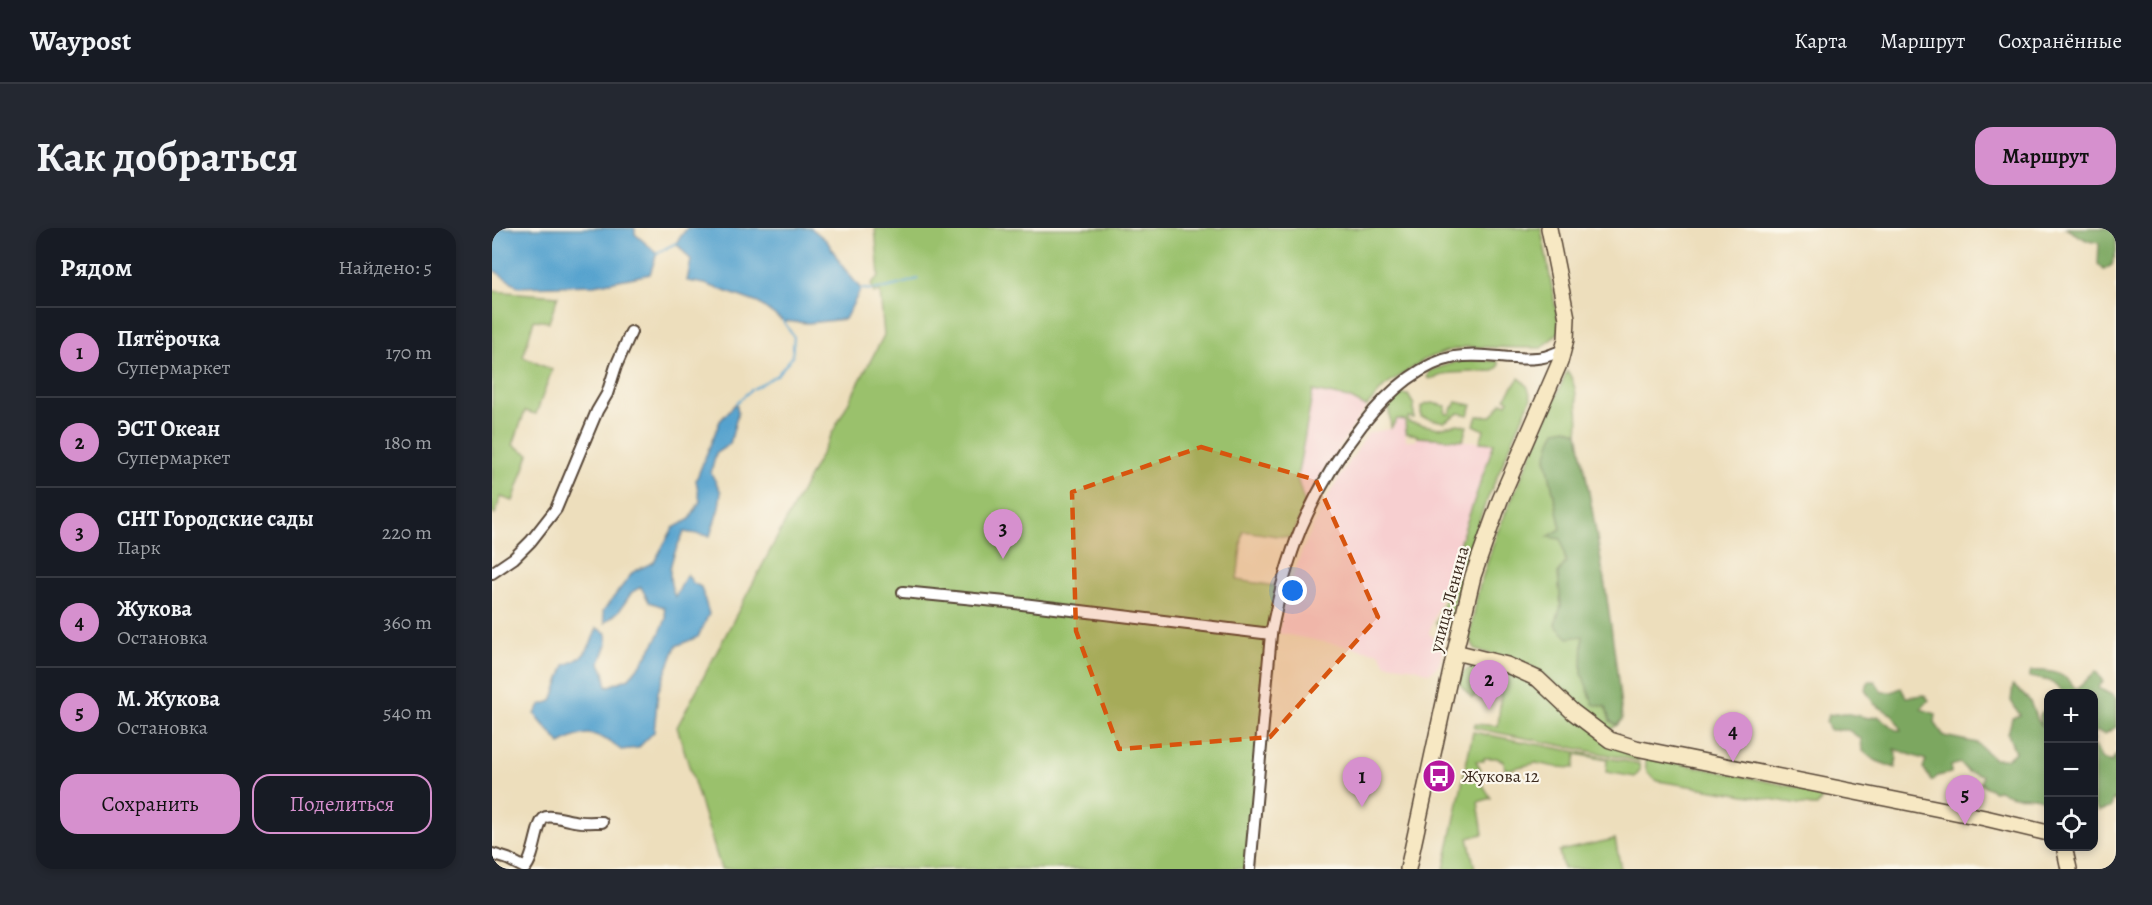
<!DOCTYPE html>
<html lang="ru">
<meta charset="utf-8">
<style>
:root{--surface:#171b24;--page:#242831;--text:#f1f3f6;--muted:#9ea1a6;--line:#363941;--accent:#d690ce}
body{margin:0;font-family:Alegreya,serif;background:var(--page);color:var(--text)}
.controls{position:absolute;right:18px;bottom:18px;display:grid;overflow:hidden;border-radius:12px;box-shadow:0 3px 9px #0003}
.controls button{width:54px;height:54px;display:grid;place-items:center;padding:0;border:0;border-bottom:2px solid var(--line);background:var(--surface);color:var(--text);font:30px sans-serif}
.you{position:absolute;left:801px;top:363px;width:21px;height:21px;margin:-15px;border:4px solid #fff;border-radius:50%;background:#1a73e8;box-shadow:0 0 0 9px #1a73e833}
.badge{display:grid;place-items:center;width:39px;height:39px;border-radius:50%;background:var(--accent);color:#111;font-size:20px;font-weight:700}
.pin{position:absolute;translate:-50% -50px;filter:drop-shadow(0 2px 3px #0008)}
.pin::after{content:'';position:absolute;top:32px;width:21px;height:18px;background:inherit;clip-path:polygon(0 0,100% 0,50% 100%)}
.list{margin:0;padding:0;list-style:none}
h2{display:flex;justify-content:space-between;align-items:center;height:78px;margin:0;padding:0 24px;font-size:26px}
h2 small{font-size:20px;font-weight:400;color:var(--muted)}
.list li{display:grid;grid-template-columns:39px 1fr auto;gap:18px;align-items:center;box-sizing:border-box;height:90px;padding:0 24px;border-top:2px solid var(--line)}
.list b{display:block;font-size:22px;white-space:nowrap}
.list p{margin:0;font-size:20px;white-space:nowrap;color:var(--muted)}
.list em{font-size:20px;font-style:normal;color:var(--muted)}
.actions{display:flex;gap:12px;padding:18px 24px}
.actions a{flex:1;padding:14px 0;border:2px solid var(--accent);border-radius:18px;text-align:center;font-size:21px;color:var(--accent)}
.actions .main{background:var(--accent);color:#111}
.icon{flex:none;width:33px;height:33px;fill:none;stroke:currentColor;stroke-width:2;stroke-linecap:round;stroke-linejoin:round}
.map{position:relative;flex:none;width:1624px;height:641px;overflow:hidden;border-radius:18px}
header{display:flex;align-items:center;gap:36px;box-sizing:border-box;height:84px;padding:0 30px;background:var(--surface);border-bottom:2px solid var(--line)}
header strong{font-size:28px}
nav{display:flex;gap:33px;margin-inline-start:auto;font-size:21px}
.intro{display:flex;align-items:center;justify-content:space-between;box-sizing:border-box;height:144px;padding:0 36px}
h1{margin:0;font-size:42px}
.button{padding:15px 27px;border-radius:18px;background:var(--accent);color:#111;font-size:21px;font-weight:700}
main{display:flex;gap:36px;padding:0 36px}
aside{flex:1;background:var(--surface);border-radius:18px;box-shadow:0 3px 9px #0003}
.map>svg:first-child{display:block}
.built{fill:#f7cfd0}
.green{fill:#9ac16c;stroke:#6a7645;stroke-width:1.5}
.forest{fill:#7ba760;stroke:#5b683f;stroke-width:1.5}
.water{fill:#55a2ce;stroke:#486676;stroke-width:1.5}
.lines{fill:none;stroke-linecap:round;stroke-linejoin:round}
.stream{stroke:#55a2ce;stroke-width:2}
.street-casing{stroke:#564536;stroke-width:14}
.secondary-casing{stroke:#564536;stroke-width:18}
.street{stroke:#fff;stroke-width:10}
.secondary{stroke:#f7e8c3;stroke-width:15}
.marked{fill:#d7540e;fill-opacity:0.2;stroke:#d7540e;stroke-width:4.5;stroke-dasharray:12 8;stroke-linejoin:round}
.labels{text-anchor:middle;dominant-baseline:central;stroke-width:4.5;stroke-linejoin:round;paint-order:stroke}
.street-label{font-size:18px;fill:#3b2a1e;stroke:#fbf7ec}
.poi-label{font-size:18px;fill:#3b2a1e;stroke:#fbf7ec;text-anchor:start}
</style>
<header>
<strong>Waypost</strong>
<nav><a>Карта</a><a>Маршрут</a><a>Сохранённые</a></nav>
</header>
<div class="intro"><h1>Как добраться</h1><a class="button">Маршрут</a></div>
<main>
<aside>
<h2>Рядом<small>Найдено: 5</small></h2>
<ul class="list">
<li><span class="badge">1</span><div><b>Пятёрочка</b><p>Супермаркет</p></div><em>170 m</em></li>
<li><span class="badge">2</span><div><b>ЭСТ Океан</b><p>Супермаркет</p></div><em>180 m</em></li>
<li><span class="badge">3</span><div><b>СНТ Городские сады</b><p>Парк</p></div><em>220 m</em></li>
<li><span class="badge">4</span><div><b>Жукова</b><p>Остановка</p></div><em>360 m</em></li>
<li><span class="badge">5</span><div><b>М. Жукова</b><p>Остановка</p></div><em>540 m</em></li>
</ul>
<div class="actions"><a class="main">Сохранить</a><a>Поделиться</a></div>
</aside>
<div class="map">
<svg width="1624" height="641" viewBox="0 0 1624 641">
<rect width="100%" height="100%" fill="#fbf7ec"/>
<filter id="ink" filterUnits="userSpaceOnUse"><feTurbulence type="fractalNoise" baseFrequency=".0167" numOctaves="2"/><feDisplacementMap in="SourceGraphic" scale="12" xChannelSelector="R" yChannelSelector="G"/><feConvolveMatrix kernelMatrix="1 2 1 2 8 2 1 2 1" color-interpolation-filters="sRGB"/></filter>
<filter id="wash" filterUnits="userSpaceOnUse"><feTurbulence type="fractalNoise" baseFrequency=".008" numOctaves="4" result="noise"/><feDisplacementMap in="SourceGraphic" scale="24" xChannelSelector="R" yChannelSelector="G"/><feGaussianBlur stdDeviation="1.35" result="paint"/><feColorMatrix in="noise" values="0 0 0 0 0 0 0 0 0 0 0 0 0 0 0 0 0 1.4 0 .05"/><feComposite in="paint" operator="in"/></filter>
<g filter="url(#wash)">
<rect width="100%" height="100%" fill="#eddebc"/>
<g class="built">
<path d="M 821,163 L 857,170 L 874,179 L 826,253 L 813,277 L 805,250 Z"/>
<path d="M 905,191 L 913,192 L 914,212 L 924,213 L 925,209 L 1002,215 L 937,405 L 951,420 L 947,437 L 937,445 L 924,440 L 894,436 L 888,425 L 786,405 L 792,374 L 809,325 L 835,269 L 876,205 L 901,200 Z"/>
</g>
<g class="green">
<path d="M 383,0 L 1049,0 L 1068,103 L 1050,120 L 974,119 L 955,123 L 932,132 L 892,159 L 874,179 L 857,170 L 821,163 L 805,250 L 813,277 L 800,310 L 751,303 L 745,352 L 790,359 L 758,641 L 229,641 L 185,499 L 392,107 L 388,64 L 382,65 L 379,56 L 387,48 Z"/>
<path d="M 0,63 L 66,68 L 57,94 L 42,92 L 31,129 L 60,142 L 44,186 L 33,183 L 21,217 L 37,226 L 21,273 L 9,269 L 3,286 L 0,285 Z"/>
<path d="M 979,132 L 1006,133 L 1007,138 L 1002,143 L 959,145 L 937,151 L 935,149 L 937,143 L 967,133 Z"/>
<path d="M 1075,143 C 1085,154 1088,190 1086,205 L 1075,200 L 1054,230 L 1069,301 L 1057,308 L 1069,310 L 1074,335 L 1066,345 L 1069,378 L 1063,397 L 1091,407 L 1090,446 L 1114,479 L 1118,493 L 1125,497 L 1116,503 C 1091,485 1071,460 1046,443 C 1027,430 1005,428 984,422 L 978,411 L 979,401 L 986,363 L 1005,305 Z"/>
<path d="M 1027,150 C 1035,155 1037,161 1039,170 L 992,279 L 972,336 L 960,337 L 1002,215 L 988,214 L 992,202 L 982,197 L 985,188 L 1000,188 L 1010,174 L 1015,176 L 1017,172 L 1013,170 Z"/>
<path d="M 906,166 L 916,167 L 922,177 L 922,190 L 916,189 L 916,194 L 947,200 L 966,196 L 975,198 L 971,212 L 925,209 L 925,207 L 914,205 L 913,192 L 905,191 L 899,200 L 896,174 Z"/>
<path d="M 964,174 L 980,177 L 976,187 L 967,185 L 952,194 L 929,189 L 929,179 L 934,176 L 940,175 L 954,178 L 953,185 L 958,186 L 960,179 L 963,179 Z"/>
<path d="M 962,346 L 967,349 L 968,354 L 956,403 L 950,405 L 944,395 Z"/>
<path d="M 984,436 L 989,437 L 983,468 L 980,470 L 966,454 L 971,445 Z"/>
<path d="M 1011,440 L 1023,445 L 1144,526 L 1147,533 L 982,500 L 983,496 L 1006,498 L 1009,466 L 1006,466 Z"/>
<path d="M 981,504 L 1147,536 L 1148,543 L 1143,549 L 1114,544 L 1115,532 L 1084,526 L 1082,540 L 1064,539 L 1044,535 L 1013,542 L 1012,534 L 1005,530 L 992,530 L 992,533 L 984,533 L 989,542 L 989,554 L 999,570 L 986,574 L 991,606 L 976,610 L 983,641 L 952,641 Z"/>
<path d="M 1156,529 L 1327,564 L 1330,571 L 1325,578 L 1320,578 L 1166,553 C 1156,548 1150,540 1156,529 Z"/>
<path d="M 1123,611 L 1129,641 L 1071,641 L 1067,623 Z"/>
</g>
<g class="forest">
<path d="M 1573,0 L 1624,0 L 1624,24 L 1620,37 L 1612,42 L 1606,36 L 1607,15 L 1596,13 Z"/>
<path d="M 1075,200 L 1086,205 C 1104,300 1121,395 1130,491 L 1125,497 L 1118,493 L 1114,479 L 1101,476 L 1090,446 L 1091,408 L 1076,410 L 1063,397 L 1069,378 L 1066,345 L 1074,334 L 1069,311 L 1056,309 L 1069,301 L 1054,230 L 1059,213 L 1064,202 Z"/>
<path d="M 1539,443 C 1558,442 1574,444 1584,462 L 1604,443 L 1611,454 L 1606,460 L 1620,467 L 1624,471 L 1624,499 L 1613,506 L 1603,503 L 1602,514 L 1602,466 L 1572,465 L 1558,453 L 1537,449 Z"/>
<path d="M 1377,453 L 1383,453 L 1390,464 L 1400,464 L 1409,460 L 1414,469 L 1432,467 L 1437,472 L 1429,481 L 1444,486 L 1443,495 L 1452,508 L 1485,515 L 1502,531 L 1515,531 L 1523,524 L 1516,506 L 1520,490 L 1528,487 L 1519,473 L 1521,457 L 1538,473 L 1543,487 L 1550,499 L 1548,488 L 1555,478 L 1556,481 L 1556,575 C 1538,562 1526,575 1507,562 L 1502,563 L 1489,556 L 1490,547 L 1476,544 L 1468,535 L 1459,538 L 1459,545 L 1446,548 L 1440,553 L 1431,540 L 1434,532 L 1402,521 L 1405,529 L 1403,540 L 1382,532 L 1370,522 L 1369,511 L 1356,502 L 1338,502 L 1334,494 L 1336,487 L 1352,485 L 1377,490 L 1386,488 L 1404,502 L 1409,502 L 1401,487 L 1382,476 L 1373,461 Z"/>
<path d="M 1602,516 L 1609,530 L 1619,535 L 1624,527 L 1624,573 L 1621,571 L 1619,580 L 1606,583 L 1602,577 Z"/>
</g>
<g class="water">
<path d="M 0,0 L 143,0 L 143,6 L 165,25 L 158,46 L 102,57 L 27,59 L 0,41 Z"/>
<path d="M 195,0 L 319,0 L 335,13 L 351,39 L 369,61 L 353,91 L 316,95 L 291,93 L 266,75 L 213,56 L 195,53 L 199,32 L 184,15 Z"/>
<path d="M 244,175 L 246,184 L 238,216 L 224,225 L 219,245 L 229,264 L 227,280 L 218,308 L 192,304 C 181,327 172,343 183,369 L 195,346 L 201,355 L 209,359 L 217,386 L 206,409 L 184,418 L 166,464 L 162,504 L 146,520 L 129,522 C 104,504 96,500 68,516 C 60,505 50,497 43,486 L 48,477 L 60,473 L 73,437 C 95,429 96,422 105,400 L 114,405 L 115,416 L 108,435 L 112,444 L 115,459 L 137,450 L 150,435 L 165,411 L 174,391 L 172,379 L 157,374 L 149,359 L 140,364 L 128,382 L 113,395 L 111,383 L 141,344 L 162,334 L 181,300 L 198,291 L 208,273 L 204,252 L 228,193 Z"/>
</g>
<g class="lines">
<g class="stream">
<path d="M 165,25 L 184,15"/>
<path d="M 369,61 C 390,63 406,57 426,51"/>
<path d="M 244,175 L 259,162 L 285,147 L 300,129 L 302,109 L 291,93"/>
</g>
</g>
</g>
<g filter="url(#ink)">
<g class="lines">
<g class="street-casing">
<g id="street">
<path d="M 0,345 L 22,330 L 39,313 L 64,281 L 105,183 L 115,166 L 124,138 L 139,104"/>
<path d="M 411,364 L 514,374 L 779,406"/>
<path d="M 0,626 L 16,631 L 33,640 C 44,628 44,592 54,589 C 62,587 74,592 82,593 C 91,595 101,594 110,594"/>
<path d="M 758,641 L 779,406 C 786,370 795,334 809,300 C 835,241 894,142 963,129 C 990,124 1018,133 1045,130 C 1054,130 1063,125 1071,122"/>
</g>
</g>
<g class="secondary-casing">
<g id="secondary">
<path d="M 963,424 L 1015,437 L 1046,451 L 1081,484 L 1118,512 L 1144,520 L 1493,590 L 1556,605"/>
<path d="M 1572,618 L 1577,641"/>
<path d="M 916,641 L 963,424 L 981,348 L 1008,272 L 1068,134 L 1074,111 L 1075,90 L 1057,0"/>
</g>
</g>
<use href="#street" class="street"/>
<use href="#secondary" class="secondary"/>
</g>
</g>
<path class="marked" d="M 709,219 L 824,252 L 886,389 L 778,509 L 627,521 L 584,403 L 580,264 Z"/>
<defs>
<g id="bus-disc" transform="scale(1.725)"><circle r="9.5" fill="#b5179e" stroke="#fbf7ec"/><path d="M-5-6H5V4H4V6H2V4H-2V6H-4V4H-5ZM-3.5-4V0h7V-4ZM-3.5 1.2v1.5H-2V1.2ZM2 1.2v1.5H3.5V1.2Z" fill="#fff"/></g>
</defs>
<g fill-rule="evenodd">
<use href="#bus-disc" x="947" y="548"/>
</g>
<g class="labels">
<g class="street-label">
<text transform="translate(957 371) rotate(-75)">улица Ленина</text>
</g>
<g class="poi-label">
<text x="970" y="548">Жукова 12</text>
</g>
</g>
</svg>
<div class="controls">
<button>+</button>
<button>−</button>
<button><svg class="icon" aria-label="locate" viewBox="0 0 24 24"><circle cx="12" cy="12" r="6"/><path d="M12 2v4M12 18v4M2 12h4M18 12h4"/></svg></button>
</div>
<div class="you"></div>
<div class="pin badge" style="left:870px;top:579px">1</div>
<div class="pin badge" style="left:997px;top:482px">2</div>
<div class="pin badge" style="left:511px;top:331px">3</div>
<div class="pin badge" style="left:1241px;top:534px">4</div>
<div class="pin badge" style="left:1473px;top:597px">5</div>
</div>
</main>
